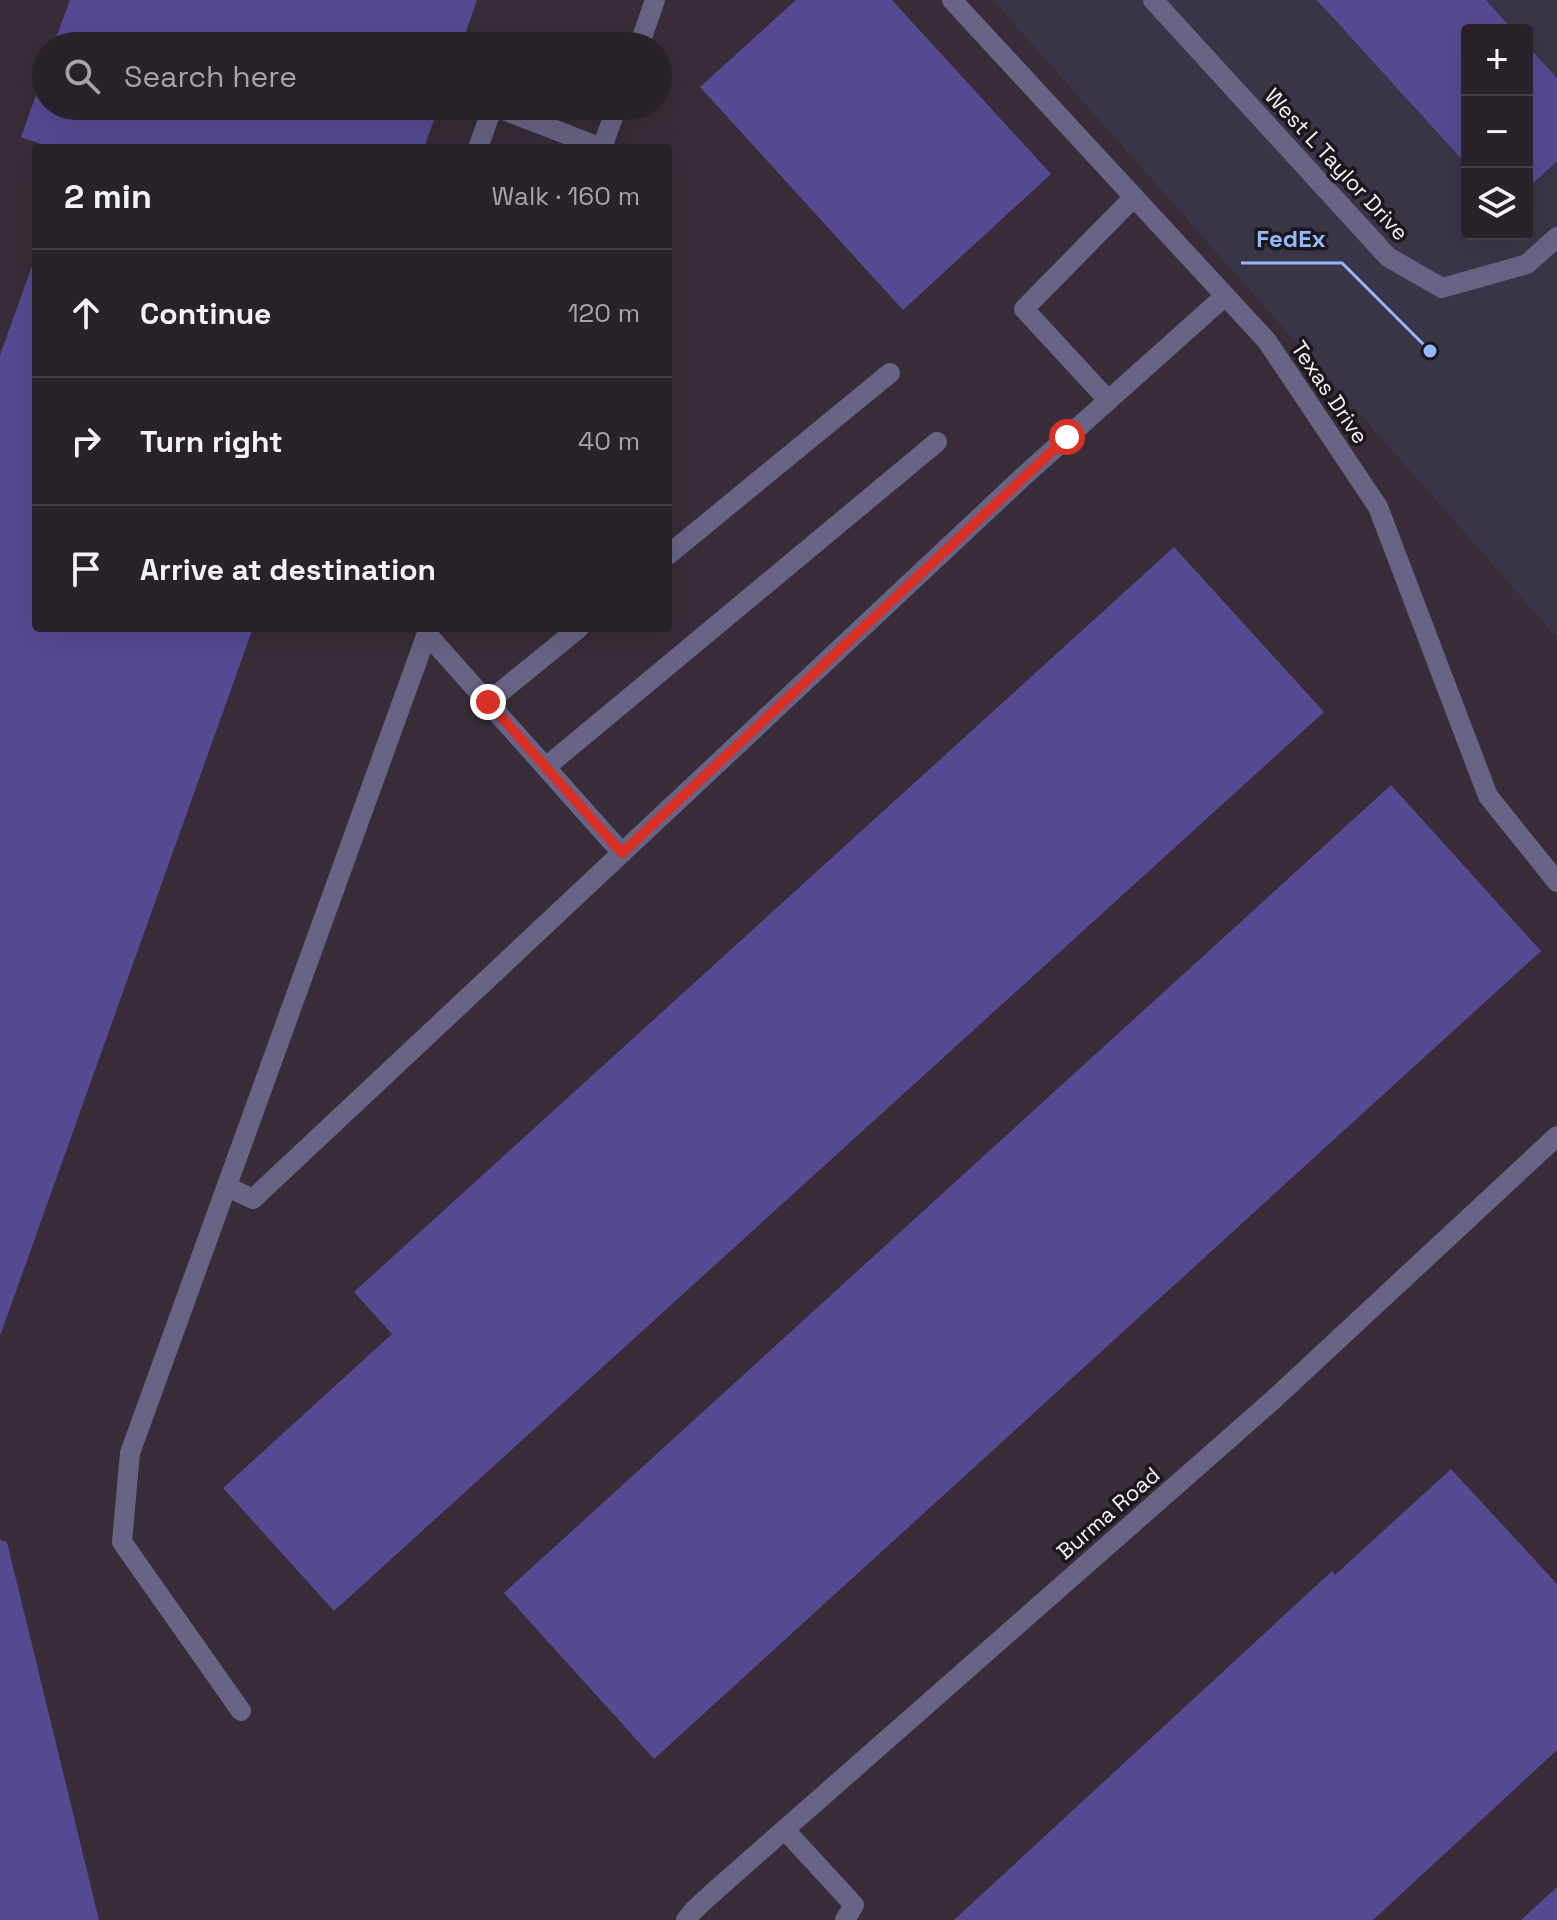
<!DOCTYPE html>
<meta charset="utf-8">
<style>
:root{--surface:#2a222a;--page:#362f36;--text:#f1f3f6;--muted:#a5a4a8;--line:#463f47}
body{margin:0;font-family:"Space Grotesk",sans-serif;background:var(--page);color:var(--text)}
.controls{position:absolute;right:24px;top:24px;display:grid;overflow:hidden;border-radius:8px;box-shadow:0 8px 32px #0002}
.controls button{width:72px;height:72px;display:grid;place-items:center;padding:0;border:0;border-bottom:2px solid var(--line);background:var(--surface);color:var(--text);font:40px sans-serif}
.stop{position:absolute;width:24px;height:24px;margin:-18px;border:6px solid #d93025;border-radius:50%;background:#fff}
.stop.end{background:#d93025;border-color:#fff;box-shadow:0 2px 8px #0008}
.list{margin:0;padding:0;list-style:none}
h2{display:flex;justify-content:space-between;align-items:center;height:104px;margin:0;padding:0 32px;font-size:34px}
h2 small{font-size:26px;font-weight:400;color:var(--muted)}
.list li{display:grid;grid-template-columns:52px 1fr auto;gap:24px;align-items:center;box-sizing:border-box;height:128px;padding:0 32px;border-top:2px solid var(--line)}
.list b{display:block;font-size:30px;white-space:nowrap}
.list em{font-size:26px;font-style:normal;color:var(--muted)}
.icon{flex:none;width:44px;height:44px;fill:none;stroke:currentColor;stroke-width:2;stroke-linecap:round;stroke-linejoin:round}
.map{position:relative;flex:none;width:1557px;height:1920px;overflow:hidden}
.search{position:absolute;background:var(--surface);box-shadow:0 8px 32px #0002;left:32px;top:32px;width:640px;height:88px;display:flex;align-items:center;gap:20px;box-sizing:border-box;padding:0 28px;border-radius:44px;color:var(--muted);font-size:30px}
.panel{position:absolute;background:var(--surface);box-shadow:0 8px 32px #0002;left:32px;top:144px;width:640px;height:488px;border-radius:8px}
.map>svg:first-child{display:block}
.industrial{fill:#3b3647;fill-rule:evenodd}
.building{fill:#564b93}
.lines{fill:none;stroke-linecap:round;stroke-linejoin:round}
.minor{stroke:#686486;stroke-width:20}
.route{stroke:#d93025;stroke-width:10}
.labels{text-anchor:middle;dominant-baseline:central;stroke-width:7;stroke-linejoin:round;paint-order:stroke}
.street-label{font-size:22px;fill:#f7f0f7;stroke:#1c171c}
.leader{fill:none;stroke:#94b7fd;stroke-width:3}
.callout-dot{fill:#94b7fd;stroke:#1c171c;stroke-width:3}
.callout-label{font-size:24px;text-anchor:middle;font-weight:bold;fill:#94b7fd;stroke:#1c171c;stroke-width:7;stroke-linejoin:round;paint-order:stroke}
</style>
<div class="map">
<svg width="1557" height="1920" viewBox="0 0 1557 1920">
<rect width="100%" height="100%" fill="#382d38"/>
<path class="industrial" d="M 993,0 L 1557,0 L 1557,638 L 1474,543 ZM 1467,30 L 1527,30 L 1527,234 L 1467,234 Z"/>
<g class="building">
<path d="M 70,0 L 477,0 L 461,46 L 53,46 Z"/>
<path d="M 796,0 L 892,0 L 1051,174 L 903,310 L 700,87 Z"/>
<path d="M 1317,0 L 1486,0 L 1513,30 L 1467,30 L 1467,165 Z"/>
<path d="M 1527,45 L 1557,78 L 1557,161 L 1527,189 Z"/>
<path d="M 46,67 L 46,106 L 439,106 L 424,148 L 52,148 L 21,137 Z"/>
<path d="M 36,255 L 36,628 L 253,628 L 0,1336 L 0,355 Z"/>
<path d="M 1174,547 L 1324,712 L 334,1611 L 223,1488 L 392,1334 L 354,1292 Z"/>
<path d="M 1391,785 L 1541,951 L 654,1759 L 504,1593 Z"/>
<path d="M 1451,1469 L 1557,1584 L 1557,1750 L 1373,1920 L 954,1920 L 1332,1571 L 1335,1575 Z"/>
<path d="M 0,1540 L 7,1542 L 99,1920 L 0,1920 Z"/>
<path d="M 1557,1887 L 1557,1920 L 1521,1920 Z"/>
</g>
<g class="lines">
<g class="minor">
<path d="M 952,0 L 1267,341 L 1378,507 L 1488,796 L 1557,882"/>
<path d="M 1153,0 L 1388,257 L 1442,288 L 1527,264 L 1557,237"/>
<path d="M 639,46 L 655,0"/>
<path d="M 478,148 L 493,106 L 602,148"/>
<path d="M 602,148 L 617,106"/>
<path d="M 1108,400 L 1024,309 L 1134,197"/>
<path d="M 668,555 L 890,373"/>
<path d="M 427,634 L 622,853"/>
<path d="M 488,702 L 579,628"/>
<path d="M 546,767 L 937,442"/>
<path d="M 227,1187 L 253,1199 L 1026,474 L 1225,296"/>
<path d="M 241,1711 L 122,1542 L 130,1453 L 429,628"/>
<path d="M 785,1830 L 854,1905 L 845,1920"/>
<path d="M 686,1920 L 694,1910 L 717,1889 L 1273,1400 L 1557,1136"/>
</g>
</g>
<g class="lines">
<path class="route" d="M 488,702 L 622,853 L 1067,437"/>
</g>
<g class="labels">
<g class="street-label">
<text transform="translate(1337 164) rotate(47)">West L Taylor Drive</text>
<text transform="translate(1330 392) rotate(56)">Texas Drive</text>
<text transform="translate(1108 1513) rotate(-41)">Burma Road</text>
</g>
</g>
<path class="leader" d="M1430 351L1342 263H1241"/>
<circle class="callout-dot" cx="1430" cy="351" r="8"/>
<g class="callout-label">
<text x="1291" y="247">FedEx</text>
</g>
</svg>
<div class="controls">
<button>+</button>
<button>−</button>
<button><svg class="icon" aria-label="layers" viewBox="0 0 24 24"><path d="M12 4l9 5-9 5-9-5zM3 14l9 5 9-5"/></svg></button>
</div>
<div class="stop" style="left:1067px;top:437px"></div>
<div class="stop end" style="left:488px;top:702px"></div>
<div class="search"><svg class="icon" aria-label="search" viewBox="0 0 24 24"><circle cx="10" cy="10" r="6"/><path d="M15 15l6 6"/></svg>Search here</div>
<section class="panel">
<h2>2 min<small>Walk · 160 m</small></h2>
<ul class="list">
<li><svg class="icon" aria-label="ahead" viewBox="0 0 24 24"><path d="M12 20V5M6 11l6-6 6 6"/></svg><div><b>Continue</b></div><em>120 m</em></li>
<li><svg class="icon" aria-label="right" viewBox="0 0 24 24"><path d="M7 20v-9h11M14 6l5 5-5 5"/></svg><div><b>Turn right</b></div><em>40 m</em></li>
<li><svg class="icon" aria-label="arrive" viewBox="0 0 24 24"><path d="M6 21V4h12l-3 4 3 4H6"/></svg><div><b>Arrive at destination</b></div></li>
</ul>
</section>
</div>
